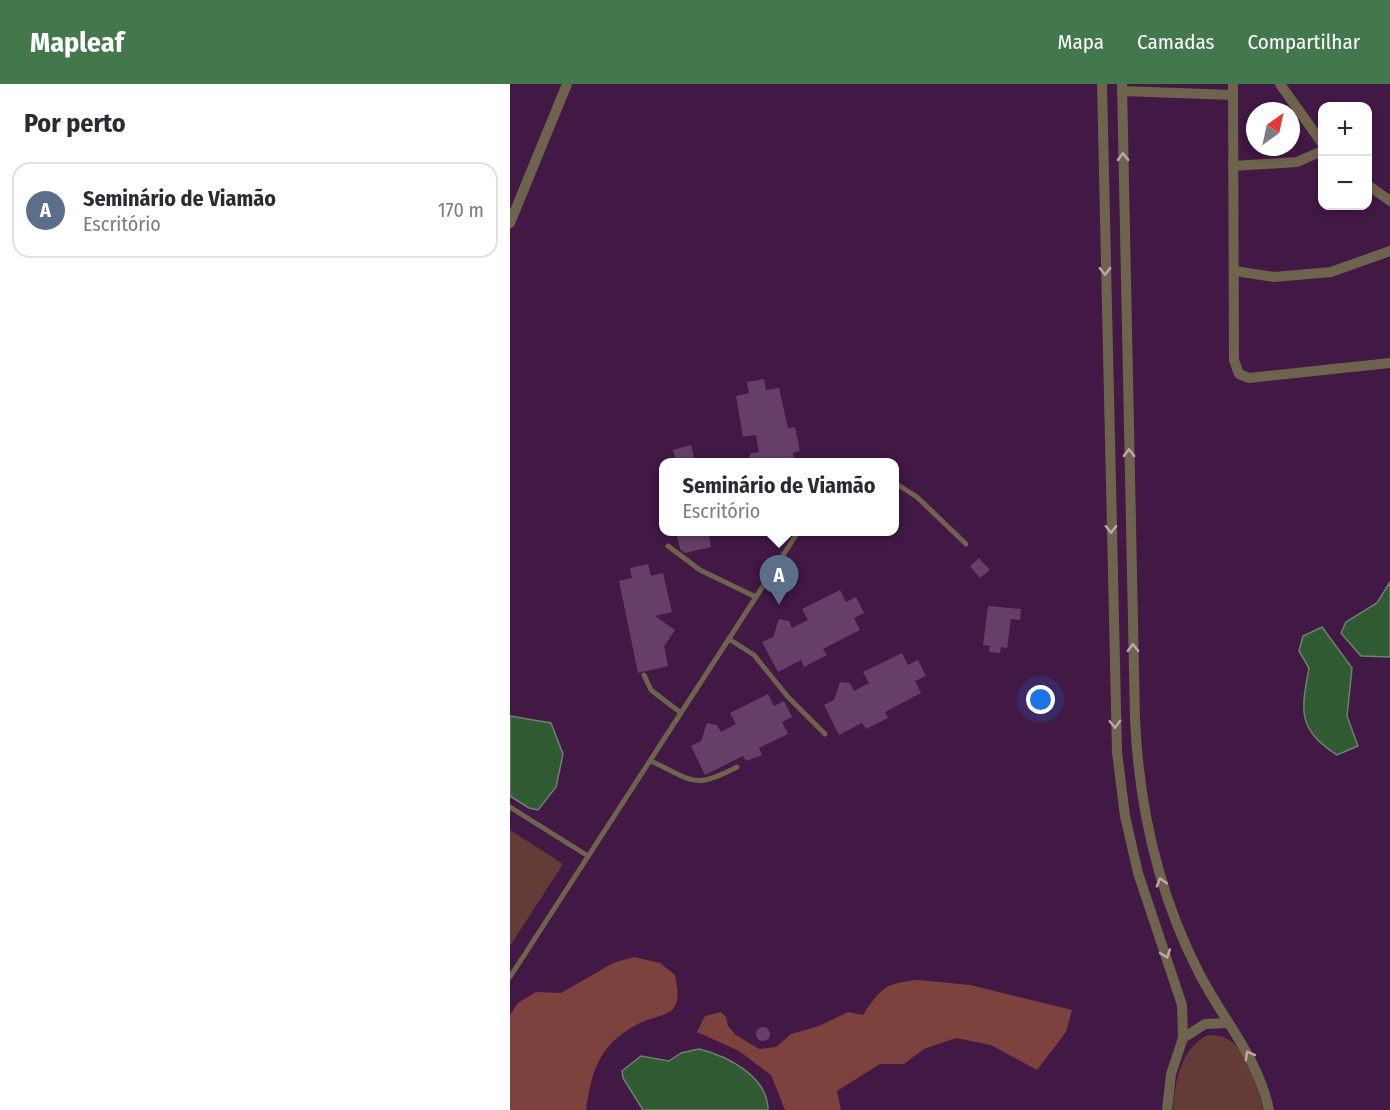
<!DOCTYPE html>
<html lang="pt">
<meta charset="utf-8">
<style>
:root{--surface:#fff;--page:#f7f7f7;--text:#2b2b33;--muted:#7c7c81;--line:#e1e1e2;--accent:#43774c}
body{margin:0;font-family:"Fira Sans Condensed",sans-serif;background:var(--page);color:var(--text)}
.controls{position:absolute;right:18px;top:18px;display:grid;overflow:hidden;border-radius:12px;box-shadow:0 3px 9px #0003}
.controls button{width:54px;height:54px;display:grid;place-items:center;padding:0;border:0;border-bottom:2px solid var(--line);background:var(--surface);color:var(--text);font:30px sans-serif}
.compass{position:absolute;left:736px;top:18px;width:54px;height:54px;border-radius:50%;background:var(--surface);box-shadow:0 3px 9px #0003;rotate:33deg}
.you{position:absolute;left:531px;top:616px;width:21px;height:21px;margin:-15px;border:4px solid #fff;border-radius:50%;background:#1a73e8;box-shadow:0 0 0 9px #1a73e833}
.badge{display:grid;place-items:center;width:39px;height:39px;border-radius:50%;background:var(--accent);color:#fff;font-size:20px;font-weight:700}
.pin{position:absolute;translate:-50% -50px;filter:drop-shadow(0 2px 3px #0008)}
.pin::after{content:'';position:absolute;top:32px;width:21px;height:18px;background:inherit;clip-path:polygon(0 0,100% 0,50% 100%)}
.popup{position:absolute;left:149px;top:374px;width:240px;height:78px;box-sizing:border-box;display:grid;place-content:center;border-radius:12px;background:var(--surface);filter:drop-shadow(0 2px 4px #0005);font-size:20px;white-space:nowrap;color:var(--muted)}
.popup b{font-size:22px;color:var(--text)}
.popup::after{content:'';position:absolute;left:50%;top:100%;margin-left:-12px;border:12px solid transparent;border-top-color:var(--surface)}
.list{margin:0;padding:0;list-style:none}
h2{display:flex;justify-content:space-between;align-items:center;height:78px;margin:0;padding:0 24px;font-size:26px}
h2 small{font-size:20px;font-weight:400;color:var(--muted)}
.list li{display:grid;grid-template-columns:39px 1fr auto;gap:18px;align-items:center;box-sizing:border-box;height:96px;margin:0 12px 12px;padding:0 12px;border:2px solid var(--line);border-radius:18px}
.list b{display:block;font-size:22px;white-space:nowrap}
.list p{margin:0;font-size:20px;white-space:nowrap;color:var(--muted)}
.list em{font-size:20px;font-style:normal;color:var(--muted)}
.map{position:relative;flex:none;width:880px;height:1026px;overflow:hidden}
header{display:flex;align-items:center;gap:36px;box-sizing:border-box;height:84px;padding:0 30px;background:var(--accent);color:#fff}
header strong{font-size:28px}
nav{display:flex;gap:33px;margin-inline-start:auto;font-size:21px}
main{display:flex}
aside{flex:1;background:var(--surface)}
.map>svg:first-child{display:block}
.green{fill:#653b37}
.forest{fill:#7d423e}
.water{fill:#2f5a32;stroke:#6c826f;stroke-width:1.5}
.building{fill:#663f68}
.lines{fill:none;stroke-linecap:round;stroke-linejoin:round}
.lane{stroke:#6e634c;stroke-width:5}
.street{stroke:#6e634c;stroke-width:10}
.oneway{stroke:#bca8ad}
</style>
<header>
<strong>Mapleaf</strong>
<nav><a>Mapa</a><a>Camadas</a><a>Compartilhar</a></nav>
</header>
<main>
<aside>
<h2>Por perto<small></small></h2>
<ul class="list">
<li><span class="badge" style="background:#5c6f8a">A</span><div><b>Seminário de Viamão</b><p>Escritório</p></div><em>170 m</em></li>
</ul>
</aside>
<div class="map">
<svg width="880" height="1026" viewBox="0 0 880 1026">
<rect width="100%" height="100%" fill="#421845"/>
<g class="green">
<path d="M 0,746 L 53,780 L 0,862 Z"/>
<path d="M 698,951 C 736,949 746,997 754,1026 L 663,1026 C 665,998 670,965 698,951 Z"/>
</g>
<g class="forest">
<path d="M 124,873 L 150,879 L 165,891 C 167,903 171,916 162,926 C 156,932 140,934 132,938 C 91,958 82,983 76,1026 L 0,1026 L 0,931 L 8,919 L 26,908 L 51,909 L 103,879 Z"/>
<path d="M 408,896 L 460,901 L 562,926 L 556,948 L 527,986 L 481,961 L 446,954 L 414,965 L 394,980 L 370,980 L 327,1007 L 331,1026 L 275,1026 L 261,991 L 229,967 L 187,948 L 195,932 L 211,928 L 216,933 L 218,942 L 226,951 L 249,965 L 266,963 L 281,950 L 309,942 L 338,928 L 353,931 C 371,904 375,899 408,896 Z"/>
</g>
<g class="water">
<path d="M 880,498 L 880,573 L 851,572 L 831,549 L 836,538 L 867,519 Z"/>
<path d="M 812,543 L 842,584 L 837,632 L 848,662 L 827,671 C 787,645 791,627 799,584 L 789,567 L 793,552 Z"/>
<path d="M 0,632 L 41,639 L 53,670 L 46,703 L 28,726 L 19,724 L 0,712 Z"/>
<path d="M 189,965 C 217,972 258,992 258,1026 L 133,1026 L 113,994 L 112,987 L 131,972 L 159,977 L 171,969 Z"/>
</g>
<g class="building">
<path d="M 254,295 L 256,306 L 269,304 L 278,344 L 285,343 L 290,367 L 283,369 L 285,378 L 237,378 L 241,369 L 249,368 L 246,351 L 233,353 L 226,312 L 239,309 L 237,298 Z"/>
<path d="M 181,361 L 185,378 L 166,378 L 163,366 Z"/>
<path d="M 166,447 L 198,447 L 201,463 L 175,469 L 170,465 Z"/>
<path d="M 469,474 L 480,486 L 470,494 L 460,482 Z"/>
<path d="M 138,480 L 141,492 L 153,489 L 162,528 L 145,532 L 165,546 L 154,562 L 158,582 L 128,589 L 109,497 L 122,494 L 120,484 Z"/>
<path d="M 330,506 L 336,518 L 346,513 L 354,529 L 344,534 L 350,546 L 313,565 L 317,571 L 294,583 L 291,576 L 268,588 L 252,558 L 263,553 L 269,535 L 279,537 L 282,544 L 298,536 L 292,525 Z"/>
<path d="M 478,522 L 511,525 L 510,536 L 501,535 L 497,564 L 491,563 L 490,569 L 479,568 L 480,562 L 473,561 Z"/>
<path d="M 392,569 L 398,581 L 408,576 L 416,592 L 405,597 L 411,609 L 375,628 L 378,634 L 356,645 L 352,639 L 329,651 L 314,621 L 324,616 L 330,598 L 340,599 L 344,607 L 359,599 L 353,588 Z"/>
<path d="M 258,610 L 264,622 L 274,617 L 282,633 L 272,638 L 278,650 L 249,664 L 252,671 L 236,677 L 233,672 L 195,691 L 181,662 L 191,657 L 197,639 L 207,641 L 211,648 L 226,640 L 220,629 Z"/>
<circle cx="253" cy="950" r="7"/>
</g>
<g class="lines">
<g class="lane">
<path d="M 385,399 L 407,413 L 456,460"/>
<path d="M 158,462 L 190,486 L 246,513"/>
<path d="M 219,555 L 244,571 L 278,613 L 315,650"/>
<path d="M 134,591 L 141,606 L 171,629"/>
<path d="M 141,677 C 184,697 183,706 227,683"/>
<path d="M 0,723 L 78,772"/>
<path d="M 0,893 L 288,448"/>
</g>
<g class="street">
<path d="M 592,0 L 607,668 L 615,732 L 628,789 L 672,921 L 673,954 L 661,990 L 657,1026"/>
<path d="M 612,0 L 625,635 C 629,724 648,809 689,889 C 713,936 748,973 759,1026"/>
<path d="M 723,0 L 724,276 L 729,290 L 739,294 L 880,279"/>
<path d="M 770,0 L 812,59"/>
<path d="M 612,7 L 723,11"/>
<path d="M 723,82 L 787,78 L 812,67"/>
<path d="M 858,101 L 880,117"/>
<path d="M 0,139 L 57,0"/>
<path d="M 725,187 L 764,193 L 821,188 L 880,167"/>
<path d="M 673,954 L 695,940 L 717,939"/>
</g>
</g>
<defs><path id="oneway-chevron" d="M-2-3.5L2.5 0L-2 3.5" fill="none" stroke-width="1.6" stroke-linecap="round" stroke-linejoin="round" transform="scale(1.5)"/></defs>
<g class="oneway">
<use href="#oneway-chevron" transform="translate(613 73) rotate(-91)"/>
<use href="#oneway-chevron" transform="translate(595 187) rotate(89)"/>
<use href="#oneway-chevron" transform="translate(619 369) rotate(-91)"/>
<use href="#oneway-chevron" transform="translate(601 445) rotate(89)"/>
<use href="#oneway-chevron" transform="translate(623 564) rotate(-91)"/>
<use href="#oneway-chevron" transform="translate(605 640) rotate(88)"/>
<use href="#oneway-chevron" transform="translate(651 798) rotate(-107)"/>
<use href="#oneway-chevron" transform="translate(656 870) rotate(70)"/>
<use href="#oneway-chevron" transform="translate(739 971) rotate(-119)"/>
</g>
</svg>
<div class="controls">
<button>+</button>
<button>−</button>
</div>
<svg class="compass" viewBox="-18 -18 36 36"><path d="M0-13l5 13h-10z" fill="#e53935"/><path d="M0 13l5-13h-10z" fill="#7c7c81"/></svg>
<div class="you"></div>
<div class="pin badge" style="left:269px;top:521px;background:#5c6f8a">A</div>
<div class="popup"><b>Seminário de Viamão</b>Escritório</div>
</div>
</main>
